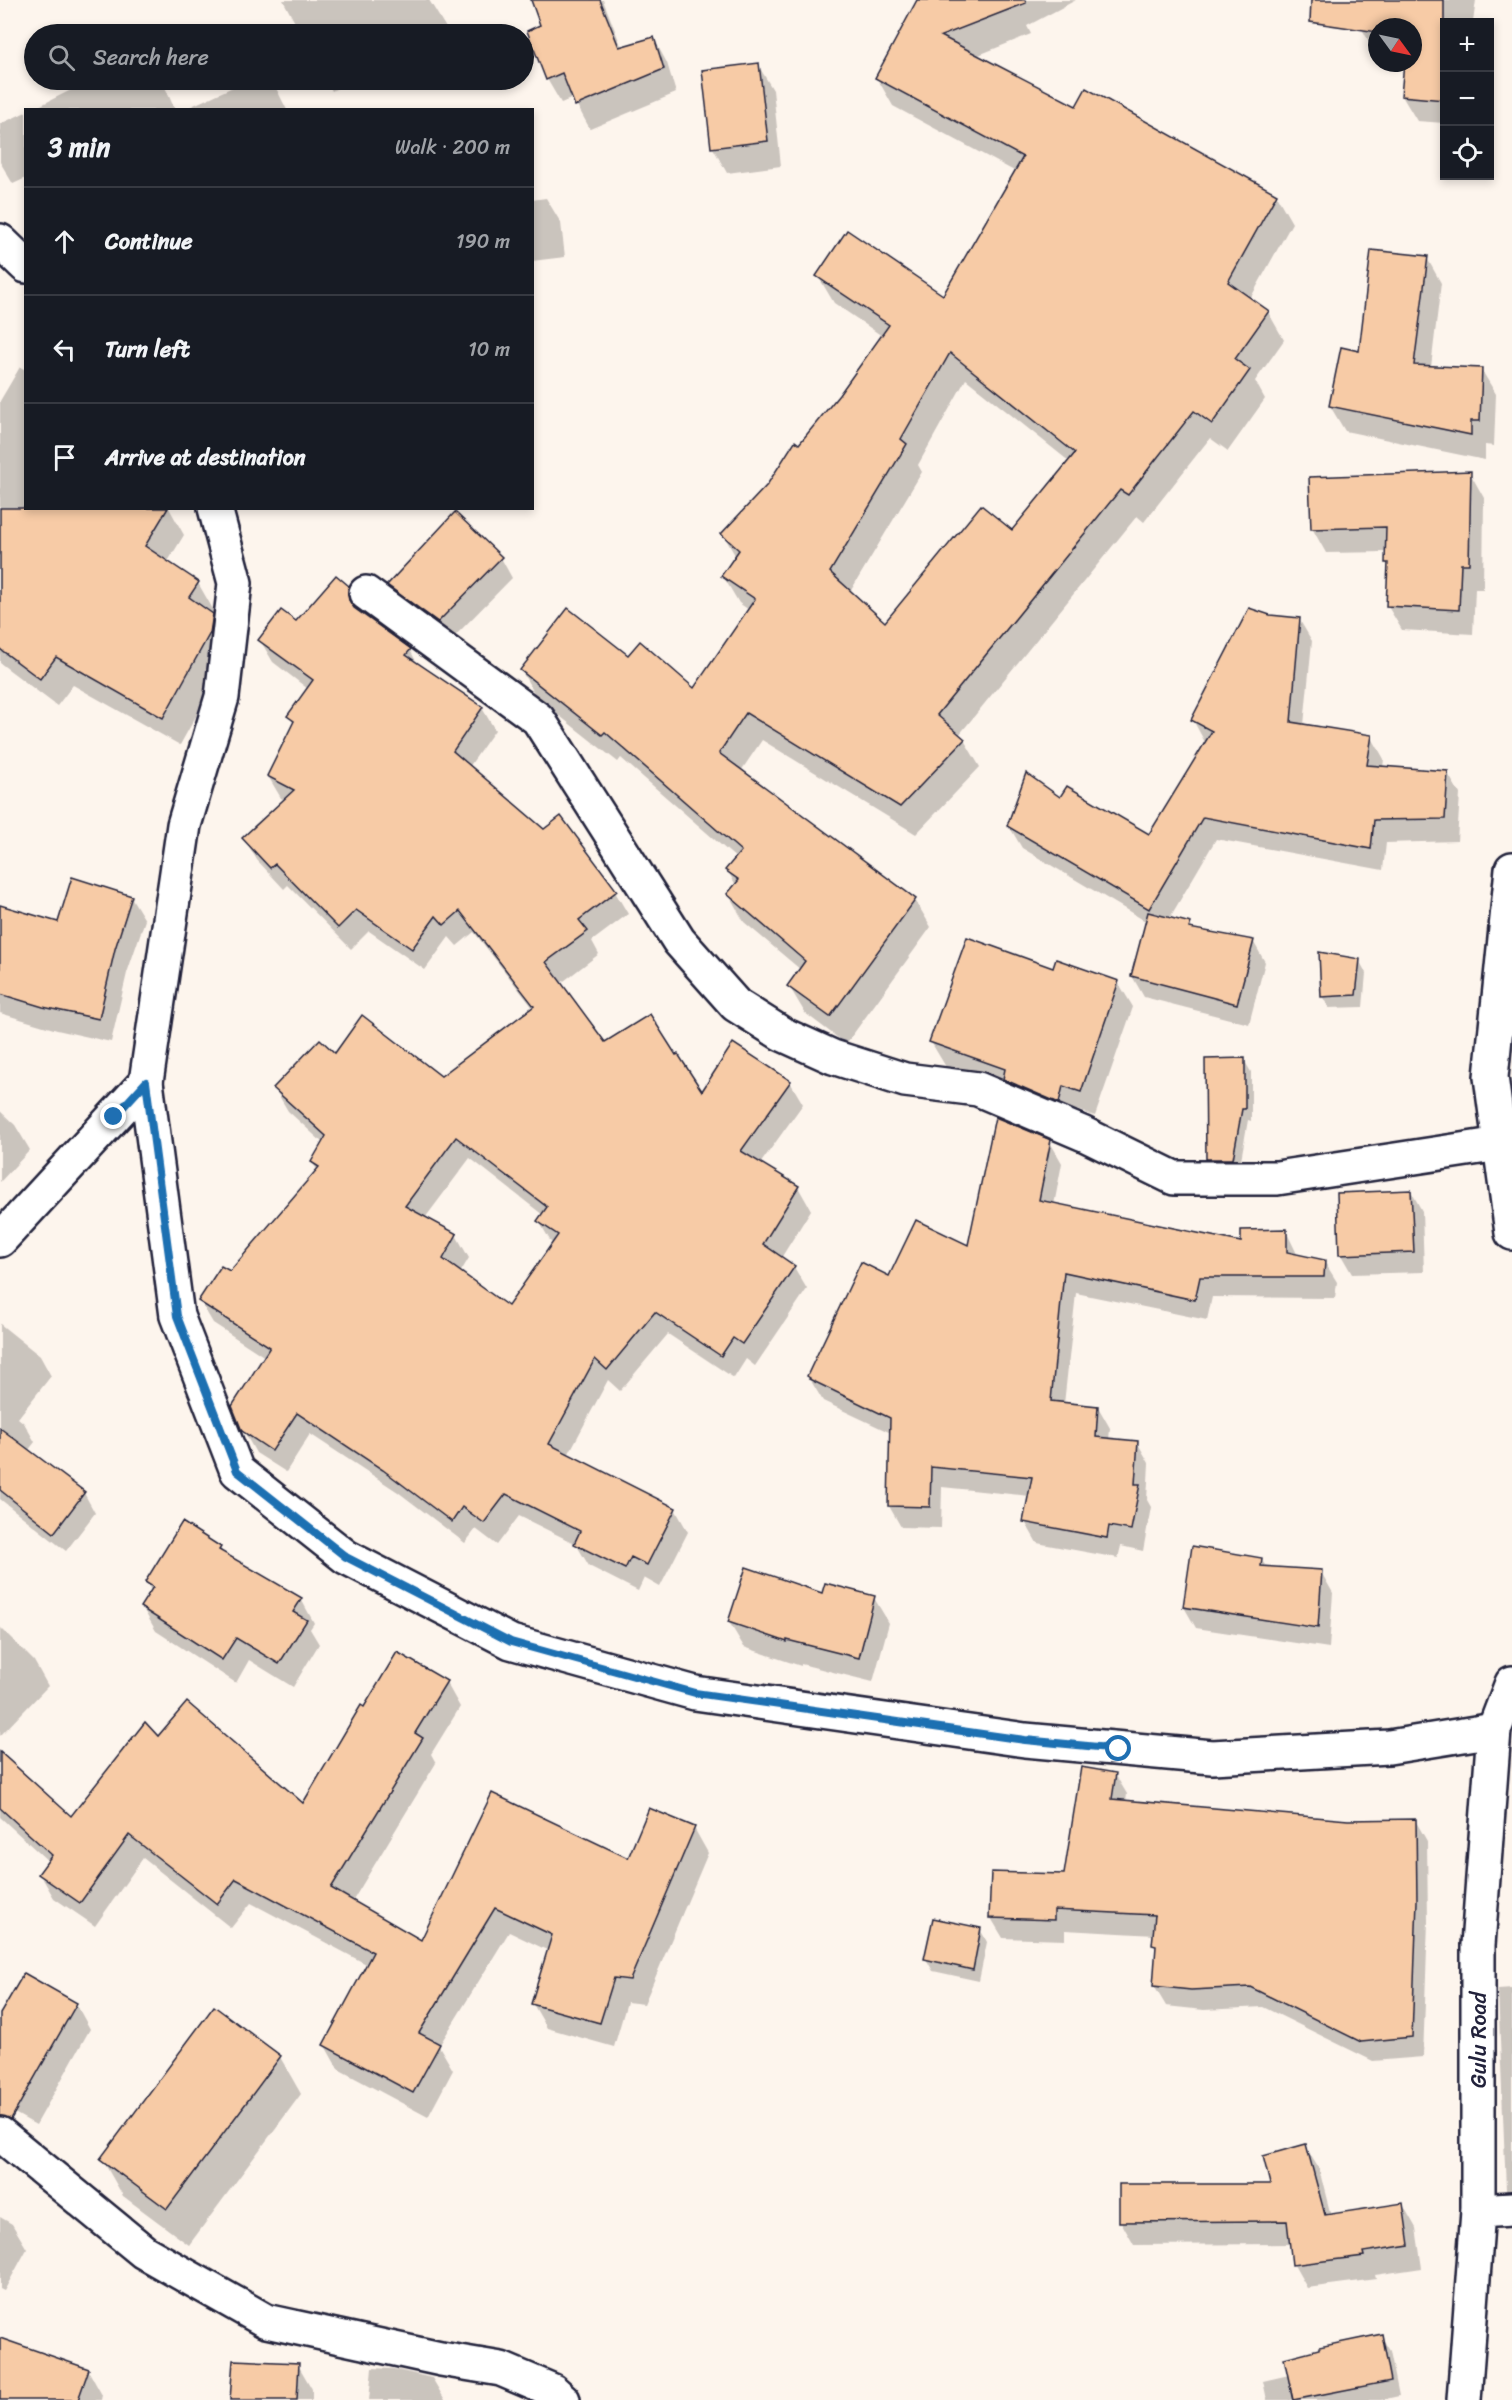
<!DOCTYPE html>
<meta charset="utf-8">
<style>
:root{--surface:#171b24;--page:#20242c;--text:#f1f3f6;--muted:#9ea1a6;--line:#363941}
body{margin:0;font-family:Sriracha,sans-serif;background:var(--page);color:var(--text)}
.controls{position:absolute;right:18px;top:18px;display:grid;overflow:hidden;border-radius:0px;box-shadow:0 3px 9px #0003}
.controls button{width:54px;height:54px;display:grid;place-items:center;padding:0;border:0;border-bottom:2px solid var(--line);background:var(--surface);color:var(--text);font:30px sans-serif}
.compass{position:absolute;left:1368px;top:18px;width:54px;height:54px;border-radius:50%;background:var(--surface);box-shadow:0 3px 9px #0003;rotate:123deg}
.stop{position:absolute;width:18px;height:18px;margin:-14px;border:4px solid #1f6fb2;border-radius:50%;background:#fff}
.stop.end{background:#1f6fb2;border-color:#fff;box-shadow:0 2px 6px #0008}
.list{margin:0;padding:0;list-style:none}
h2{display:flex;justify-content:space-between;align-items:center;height:78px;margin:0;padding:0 24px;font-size:26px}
h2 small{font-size:20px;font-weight:400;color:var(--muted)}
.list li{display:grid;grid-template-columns:39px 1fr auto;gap:18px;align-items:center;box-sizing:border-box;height:108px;padding:0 24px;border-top:2px solid var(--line)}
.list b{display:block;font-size:22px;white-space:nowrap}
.list em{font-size:20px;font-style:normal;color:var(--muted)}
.icon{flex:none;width:33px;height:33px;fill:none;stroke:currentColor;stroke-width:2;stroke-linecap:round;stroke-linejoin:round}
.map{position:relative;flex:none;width:1512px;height:2400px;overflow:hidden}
.search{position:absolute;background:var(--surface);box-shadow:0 3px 9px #0003;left:24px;top:24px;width:510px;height:66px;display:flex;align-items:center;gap:15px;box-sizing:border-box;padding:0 21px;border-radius:33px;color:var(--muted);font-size:22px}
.panel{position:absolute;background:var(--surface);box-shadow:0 3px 9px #0003;left:24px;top:108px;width:510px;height:402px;border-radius:0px}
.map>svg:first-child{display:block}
.shadow{fill:#0003;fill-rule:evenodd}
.building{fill:#f7cba6;stroke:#22223b;stroke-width:1.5;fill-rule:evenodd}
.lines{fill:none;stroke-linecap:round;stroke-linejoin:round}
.street-casing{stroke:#22223b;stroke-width:38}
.street{stroke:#fff;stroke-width:33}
.route{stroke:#1f6fb2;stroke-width:8}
.labels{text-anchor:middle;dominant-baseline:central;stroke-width:4.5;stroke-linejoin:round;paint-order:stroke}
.street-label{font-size:22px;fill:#22223b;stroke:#fff}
</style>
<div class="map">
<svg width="1512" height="2400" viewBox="0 0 1512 2400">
<rect width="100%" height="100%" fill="#fdf5ed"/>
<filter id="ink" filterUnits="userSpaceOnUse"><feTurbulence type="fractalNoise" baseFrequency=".0167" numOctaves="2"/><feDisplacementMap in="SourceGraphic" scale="12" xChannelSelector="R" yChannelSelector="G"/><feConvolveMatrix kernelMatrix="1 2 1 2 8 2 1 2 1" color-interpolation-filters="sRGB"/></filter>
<g filter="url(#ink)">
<g class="shadow">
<path d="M 283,0 L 429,0 L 446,28 L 434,34 L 380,34 L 386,31 L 385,28 L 373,34 L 301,34 Z"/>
<path d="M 532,0 L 603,0 L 622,48 L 654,39 L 667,63 L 676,93 L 590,129 L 573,98 L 561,103 L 547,79 L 542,26 Z"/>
<path d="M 918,0 L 1076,0 L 1027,26 L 1031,34 L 976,56 L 1077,108 L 1276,195 L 1292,223 L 1250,299 L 1268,312 L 1284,340 L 1255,381 L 1265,399 L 1228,451 L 1210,438 L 1144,522 L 1137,516 L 959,735 L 964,740 L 980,767 L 916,834 L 762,740 L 741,771 L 915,900 L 931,927 L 846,1044 L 805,1013 L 789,986 L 801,970 L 744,922 L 729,895 L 736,885 L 727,870 L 737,859 L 621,758 L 618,762 L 537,698 L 521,670 L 629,657 L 694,690 L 749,610 L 739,603 L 723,576 L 736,557 L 723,534 L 768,486 L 840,396 L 882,336 L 834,303 L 818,276 L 943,297 L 1016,172 L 893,106 L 877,78 ZM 966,379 L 1070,462 L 1012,532 L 886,625 L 850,592 L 922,472 L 918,465 Z"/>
<path d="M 1366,0 L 1476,0 L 1473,22 L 1444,22 L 1444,123 L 1417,121 L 1402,96 L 1406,63 L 1413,63 L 1413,27 L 1377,27 L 1376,54 L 1362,29 Z"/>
<path d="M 758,65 L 773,90 L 781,166 L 727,173 L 713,148 Z"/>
<path d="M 97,80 L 162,80 L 175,110 L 31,110 L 83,84 L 85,87 Z"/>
<path d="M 248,80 L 272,80 L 287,110 L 183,110 Z"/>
<path d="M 326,80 L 352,80 L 332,91 Z"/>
<path d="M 26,112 L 26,178 L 13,184 L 0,162 L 0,124 Z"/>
<path d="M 546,198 L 561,223 L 565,257 L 532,261 L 532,200 Z"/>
<path d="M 1427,258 L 1441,283 L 1431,367 L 1481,369 L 1496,394 L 1494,446 L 1485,445 L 1485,460 L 1345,431 L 1330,406 Z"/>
<path d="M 20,367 L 26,370 L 26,508 L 169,508 L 184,535 L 167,563 L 198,583 L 214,611 L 212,615 L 228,643 L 226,662 L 180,745 L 73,685 L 57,706 L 0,663 L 0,401 Z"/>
<path d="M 1470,473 L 1484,498 L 1483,589 L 1475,589 L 1473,634 L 1402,630 L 1387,605 L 1389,568 L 1386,563 L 1387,552 L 1326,553 L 1312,528 Z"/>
<path d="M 455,514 L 501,558 L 512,578 L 450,641 L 400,605 L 389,585 Z"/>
<path d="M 348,587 L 361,610 L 361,614 L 410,650 L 418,665 L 482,708 L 495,730 L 469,767 L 615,892 L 628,914 L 592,941 L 599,954 L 560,984 L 604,1044 L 675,1057 L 703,1093 L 790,1082 L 803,1104 L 760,1164 L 798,1187 L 811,1210 L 781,1258 L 794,1267 L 807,1289 L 755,1366 L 746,1359 L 734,1378 L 668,1334 L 620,1391 L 608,1380 L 568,1455 L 675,1509 L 688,1532 L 660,1587 L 644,1578 L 638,1591 L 589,1566 L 576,1544 L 519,1516 L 497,1545 L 476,1529 L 465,1543 L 398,1492 L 310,1434 L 286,1472 L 256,1453 L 243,1430 L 265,1357 L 213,1323 L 200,1301 L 230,1273 L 318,1171 L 312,1162 L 323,1143 L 288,1111 L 275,1089 L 335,1056 L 441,1078 L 534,1009 L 474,932 L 457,946 L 449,937 L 425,970 L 369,931 L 351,949 L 288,885 L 284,889 L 257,860 L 244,838 L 285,800 L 281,798 L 268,776 L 294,724 L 289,716 L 308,689 L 273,662 L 260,640 L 296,623 ZM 470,1158 L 543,1215 L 539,1221 L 552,1244 L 509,1308 L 460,1273 L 469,1258 L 456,1235 L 425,1218 Z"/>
<path d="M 1270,617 L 1299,619 L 1312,641 L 1304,725 L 1371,736 L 1384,759 L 1383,768 L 1447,772 L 1460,794 L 1457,841 L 1386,843 L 1383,870 L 1216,839 L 1169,919 L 1190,924 L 1193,931 L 1253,941 L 1265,962 L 1249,1024 L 1144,997 L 1132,976 L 1147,922 L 1022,848 L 1009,826 L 1061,799 L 1149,836 L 1206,744 L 1193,720 Z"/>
<path d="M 131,897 L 145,920 L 127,973 L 111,1042 L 57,1030 L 0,1013 L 0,906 L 59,923 Z"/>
<path d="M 1359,960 L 1366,973 L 1363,1007 L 1329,1008 L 1322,996 Z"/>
<path d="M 1054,970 L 1118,982 L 1133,1007 L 1095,1116 L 1077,1110 L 1073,1127 L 1011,1091 L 946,1067 L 931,1042 Z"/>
<path d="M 1244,1060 L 1251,1072 L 1251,1121 L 1248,1120 L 1239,1171 L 1215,1171 L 1207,1159 Z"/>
<path d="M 0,1111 L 15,1125 L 30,1150 L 0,1182 Z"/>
<path d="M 1050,1142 L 1062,1163 L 1054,1205 L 1243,1244 L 1286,1231 L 1298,1256 L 1324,1261 L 1337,1282 L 1335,1298 L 1212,1297 L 1207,1320 L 1076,1293 L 1064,1404 L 1098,1407 L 1110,1428 L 1109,1440 L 1137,1442 L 1149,1463 L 1147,1500 L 1151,1507 L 1143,1551 L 1121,1546 L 1118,1558 L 1037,1543 L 1025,1522 L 1030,1496 L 942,1487 L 941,1528 L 901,1527 L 889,1506 L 891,1433 L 823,1401 L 808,1376 L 889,1278 L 969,1248 Z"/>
<path d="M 1411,1191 L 1422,1211 L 1424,1272 L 1352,1274 L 1341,1255 Z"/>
<path d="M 0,1324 L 40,1356 L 51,1376 L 18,1418 L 24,1423 L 35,1442 L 28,1451 L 84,1493 L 95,1513 L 66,1551 L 0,1499 Z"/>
<path d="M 220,1548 L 224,1554 L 301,1599 L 314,1623 L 310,1629 L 319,1644 L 293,1687 L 249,1660 L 236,1683 L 156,1631 L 142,1607 L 152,1592 L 146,1582 Z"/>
<path d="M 1261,1559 L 1267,1568 L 1321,1572 L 1333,1593 L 1329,1648 L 1196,1628 L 1184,1607 Z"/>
<path d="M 823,1595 L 874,1598 L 889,1623 L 873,1682 L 801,1664 L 801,1666 L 744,1647 L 729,1622 Z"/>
<path d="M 0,1627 L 34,1661 L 48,1686 L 0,1736 Z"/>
<path d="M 446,1682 L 460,1707 L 431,1754 L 436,1763 L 352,1902 L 421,1942 L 492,1795 L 629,1860 L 694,1828 L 708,1853 L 644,2004 L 627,2002 L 614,2047 L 547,2028 L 533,2004 L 549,1951 L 509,1932 L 439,2046 L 453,2070 L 428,2117 L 338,2069 L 324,2044 L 368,1965 L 251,1903 L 231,1928 L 143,1858 L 95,1926 L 54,1898 L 40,1874 L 49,1862 L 0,1817 L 0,1754 L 71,1818 L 158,1738 L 303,1805 L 365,1709 Z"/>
<path d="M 1115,1774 L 1127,1794 L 1126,1802 L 1348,1821 L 1415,1820 L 1427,1841 L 1428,1922 L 1423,2057 L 1373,2061 L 1263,2007 L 1204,2010 L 1166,2006 L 1154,1986 L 1157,1951 L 1154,1945 L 1155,1935 L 1065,1930 L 1065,1940 L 1003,1938 L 991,1918 L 1065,1876 Z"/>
<path d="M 980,1929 L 987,1942 L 979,1981 L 933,1971 L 926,1959 Z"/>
<path d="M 1512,1988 L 1512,2201 L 1506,2190 L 1498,1989 Z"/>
<path d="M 76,2004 L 90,2029 L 36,2125 L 0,2105 L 0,2017 Z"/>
<path d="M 280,2057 L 301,2094 L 189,2245 L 123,2196 L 102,2159 Z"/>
<path d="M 1305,2146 L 1319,2169 L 1331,2216 L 1403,2205 L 1416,2228 L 1422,2268 L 1375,2275 L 1376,2279 L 1307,2288 L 1294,2265 L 1291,2244 L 1134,2245 L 1121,2222 L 1272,2185 Z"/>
<path d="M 0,2217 L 12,2224 L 27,2249 L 4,2291 L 0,2289 Z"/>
<path d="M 1381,2336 L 1390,2351 L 1399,2396 L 1381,2400 L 1267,2400 L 1263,2381 L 1289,2375 Z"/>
<path d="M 0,2340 L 88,2370 L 102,2395 L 101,2400 L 0,2400 Z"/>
<path d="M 298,2365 L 312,2389 L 312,2400 L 232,2400 Z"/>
<path d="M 372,2368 L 393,2369 L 432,2378 L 445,2400 L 369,2400 Z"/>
</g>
<g class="building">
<path d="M 531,0 L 600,0 L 619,47 L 654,37 L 664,69 L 575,106 L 562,73 L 546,80 L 527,31 L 540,25 Z"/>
<path d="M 917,0 L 1025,0 L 1026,3 L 941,36 L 1076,106 L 1086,88 L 1277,194 L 1228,282 L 1269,311 L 1235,359 L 1250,370 L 1212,424 L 1194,411 L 1128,495 L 1120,490 L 937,715 L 965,739 L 900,807 L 746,713 L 719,753 L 916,899 L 830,1017 L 787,986 L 805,961 L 727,894 L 739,880 L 725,870 L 741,851 L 605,732 L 602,735 L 520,670 L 568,608 L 628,655 L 640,641 L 694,688 L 755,599 L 721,576 L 739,550 L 721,534 L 767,485 L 795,441 L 799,444 L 839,395 L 889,325 L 816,276 L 847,230 L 943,295 L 1023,157 L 875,78 ZM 950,353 L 1075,453 L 1012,530 L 981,505 L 885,622 L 830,572 L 907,444 L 901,439 Z"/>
<path d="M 1311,0 L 1444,0 L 1444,100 L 1401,96 L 1404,63 L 1413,63 L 1413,27 L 1377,27 L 1377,32 L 1310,22 Z"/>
<path d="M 759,63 L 768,141 L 711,148 L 702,70 Z"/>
<path d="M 1371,250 L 1428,256 L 1414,365 L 1482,368 L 1480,421 L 1471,421 L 1471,435 L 1329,406 L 1341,347 L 1359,351 Z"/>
<path d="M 1471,471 L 1469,564 L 1461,564 L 1459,610 L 1386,606 L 1388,563 L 1385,563 L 1386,527 L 1311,529 L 1309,477 Z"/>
<path d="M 0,508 L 168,508 L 145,546 L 199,582 L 189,597 L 213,614 L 210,633 L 163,718 L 56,657 L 40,679 L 0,649 Z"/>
<path d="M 455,512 L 502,557 L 438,622 L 387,585 Z"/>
<path d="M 336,575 L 349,586 L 349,600 L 354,608 L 411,649 L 406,655 L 483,707 L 453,751 L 544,829 L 561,816 L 617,891 L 579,920 L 588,931 L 546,962 L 605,1042 L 650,1014 L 676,1055 L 678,1054 L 702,1091 L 733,1043 L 791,1081 L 741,1151 L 799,1186 L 763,1244 L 795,1266 L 742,1344 L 733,1338 L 721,1356 L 655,1312 L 607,1370 L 595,1359 L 549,1444 L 676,1508 L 647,1565 L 631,1557 L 625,1569 L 574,1544 L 580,1531 L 506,1494 L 484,1523 L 462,1507 L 452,1522 L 383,1470 L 297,1413 L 272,1451 L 242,1431 L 232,1406 L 270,1347 L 198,1301 L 221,1266 L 230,1271 L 319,1167 L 311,1162 L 326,1136 L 273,1088 L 320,1039 L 335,1053 L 362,1015 L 441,1076 L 534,1006 L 460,911 L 444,925 L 436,916 L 412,949 L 356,910 L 338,928 L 275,864 L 270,868 L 242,838 L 294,790 L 267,776 L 294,721 L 287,716 L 313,680 L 258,640 L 281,610 L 296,621 ZM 456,1137 L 547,1207 L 537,1221 L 558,1235 L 508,1306 L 443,1259 L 457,1234 L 405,1206 Z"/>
<path d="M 1249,608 L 1270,615 L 1300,618 L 1291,722 L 1372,735 L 1367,765 L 1448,771 L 1445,819 L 1374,820 L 1371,849 L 1203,817 L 1149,909 L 1007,826 L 1026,773 L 1060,797 L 1067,786 L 1149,834 L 1212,731 L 1191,720 Z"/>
<path d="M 72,877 L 132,896 L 115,949 L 99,1019 L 43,1007 L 0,994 L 0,905 L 58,922 Z"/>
<path d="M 1148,912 L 1191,923 L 1189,928 L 1254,940 L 1237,1004 L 1131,976 Z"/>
<path d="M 967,937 L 1053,968 L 1056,959 L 1119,981 L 1081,1092 L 1063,1086 L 1059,1103 L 1003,1079 L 1005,1069 L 929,1042 Z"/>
<path d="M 1319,952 L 1360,959 L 1356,995 L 1321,997 Z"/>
<path d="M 1245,1058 L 1245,1109 L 1242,1109 L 1233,1159 L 1206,1159 L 1205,1059 Z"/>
<path d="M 995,1117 L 1051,1140 L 1039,1200 L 1241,1242 L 1241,1230 L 1287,1229 L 1287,1252 L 1325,1260 L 1324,1277 L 1200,1277 L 1195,1300 L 1064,1272 L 1051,1401 L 1098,1406 L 1096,1437 L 1138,1441 L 1135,1484 L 1140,1484 L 1131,1530 L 1109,1526 L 1107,1538 L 1023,1522 L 1032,1477 L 931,1467 L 930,1507 L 888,1506 L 890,1418 L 809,1379 L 810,1378 L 807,1376 L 861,1262 L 889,1276 L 916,1220 L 968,1245 Z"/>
<path d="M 1411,1190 L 1414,1252 L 1339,1255 L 1337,1193 Z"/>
<path d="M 0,1428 L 85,1492 L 54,1533 L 0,1490 Z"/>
<path d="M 182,1522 L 221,1547 L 219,1550 L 302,1598 L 293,1612 L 307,1620 L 279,1664 L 236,1638 L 222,1660 L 140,1607 L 153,1587 L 145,1582 Z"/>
<path d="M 1192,1546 L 1262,1558 L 1261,1566 L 1322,1570 L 1318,1628 L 1183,1607 Z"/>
<path d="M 746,1567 L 822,1593 L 825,1583 L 875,1596 L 859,1658 L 787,1640 L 787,1642 L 728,1622 Z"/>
<path d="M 397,1652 L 447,1681 L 415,1733 L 423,1738 L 331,1888 L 421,1940 L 492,1793 L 628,1858 L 649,1808 L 695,1827 L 630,1980 L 614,1978 L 600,2023 L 531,2004 L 552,1935 L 495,1908 L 419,2033 L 440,2044 L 413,2093 L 323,2045 L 373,1952 L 236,1879 L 217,1904 L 129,1835 L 80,1903 L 38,1874 L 52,1855 L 0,1808 L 0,1752 L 71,1816 L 145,1722 L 158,1736 L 187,1702 L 303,1803 L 361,1705 L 364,1707 Z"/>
<path d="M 1081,1767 L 1116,1773 L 1112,1799 L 1348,1820 L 1416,1819 L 1417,1901 L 1412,2037 L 1361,2042 L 1250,1987 L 1191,1990 L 1153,1986 L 1156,1946 L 1152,1945 L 1155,1915 L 1054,1910 L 1054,1920 L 989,1918 L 991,1872 L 1064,1874 Z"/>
<path d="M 933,1918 L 981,1928 L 973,1970 L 924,1959 Z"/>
<path d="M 24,1973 L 77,2003 L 11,2119 L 0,2116 L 0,2014 Z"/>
<path d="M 214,2006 L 281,2056 L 167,2209 L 100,2159 Z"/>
<path d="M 1306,2144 L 1325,2215 L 1403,2203 L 1409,2245 L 1363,2252 L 1364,2256 L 1292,2265 L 1287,2221 L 1119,2222 L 1119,2184 L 1270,2184 L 1263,2156 Z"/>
<path d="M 1382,2334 L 1391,2381 L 1293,2400 L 1284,2358 L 1319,2349 L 1319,2347 Z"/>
<path d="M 0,2338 L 89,2369 L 78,2400 L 0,2400 Z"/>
<path d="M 233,2360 L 299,2363 L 297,2400 L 230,2400 Z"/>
</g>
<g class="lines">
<g class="street-casing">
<g id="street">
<path d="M 0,241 L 26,266"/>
<path d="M 215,508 L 235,583 L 222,697 L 184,825 L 146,1082 L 177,1316 L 237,1471 L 346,1557 L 511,1642 L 695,1693 L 1025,1740 L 1212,1757 L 1389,1747 L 1494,1730"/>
<path d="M 366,593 L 538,719 L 679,941 L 736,1005 L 782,1034 L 833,1057 L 905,1080 L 978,1089 L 1084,1134 L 1174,1178 L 1277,1178 L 1500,1144"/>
<path d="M 1512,869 L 1491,1077 L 1512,1233"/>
<path d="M 0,1240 L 146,1082"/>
<path d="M 0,2134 L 144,2252 L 266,2321 L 441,2359 L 501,2369 L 553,2391 L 563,2400"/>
<path d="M 1478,2211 L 1512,2209"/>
<path d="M 1464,2400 L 1478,2211 L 1478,1945 L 1494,1730 L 1512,1683"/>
</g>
</g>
<use href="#street" class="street"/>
</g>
</g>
<g class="lines" filter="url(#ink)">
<path class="route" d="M 114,1117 L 146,1082 L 177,1316 L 237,1471 L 346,1557 L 511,1642 L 695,1693 L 1025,1740 L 1119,1749"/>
</g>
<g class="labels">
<g class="street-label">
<text transform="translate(1478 2040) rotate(-90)">Gulu Road</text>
</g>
</g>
</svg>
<div class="controls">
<button>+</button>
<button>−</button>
<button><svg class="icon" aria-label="locate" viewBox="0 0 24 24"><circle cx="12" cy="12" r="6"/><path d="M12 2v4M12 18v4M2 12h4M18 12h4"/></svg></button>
</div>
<svg class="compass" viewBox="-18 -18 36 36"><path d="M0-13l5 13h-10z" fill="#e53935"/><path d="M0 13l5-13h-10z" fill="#9ea1a6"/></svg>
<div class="stop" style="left:1119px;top:1749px"></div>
<div class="stop end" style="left:114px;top:1117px"></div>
<div class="search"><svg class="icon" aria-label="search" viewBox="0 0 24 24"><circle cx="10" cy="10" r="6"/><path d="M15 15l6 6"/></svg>Search here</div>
<section class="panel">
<h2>3 min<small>Walk · 200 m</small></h2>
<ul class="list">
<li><svg class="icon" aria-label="ahead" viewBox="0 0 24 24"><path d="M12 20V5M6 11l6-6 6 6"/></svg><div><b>Continue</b></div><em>190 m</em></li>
<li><svg class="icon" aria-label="left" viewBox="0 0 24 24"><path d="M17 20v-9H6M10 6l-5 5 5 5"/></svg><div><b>Turn left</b></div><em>10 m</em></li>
<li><svg class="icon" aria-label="arrive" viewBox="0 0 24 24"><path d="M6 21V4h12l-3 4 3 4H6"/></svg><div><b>Arrive at destination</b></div></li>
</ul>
</section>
</div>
